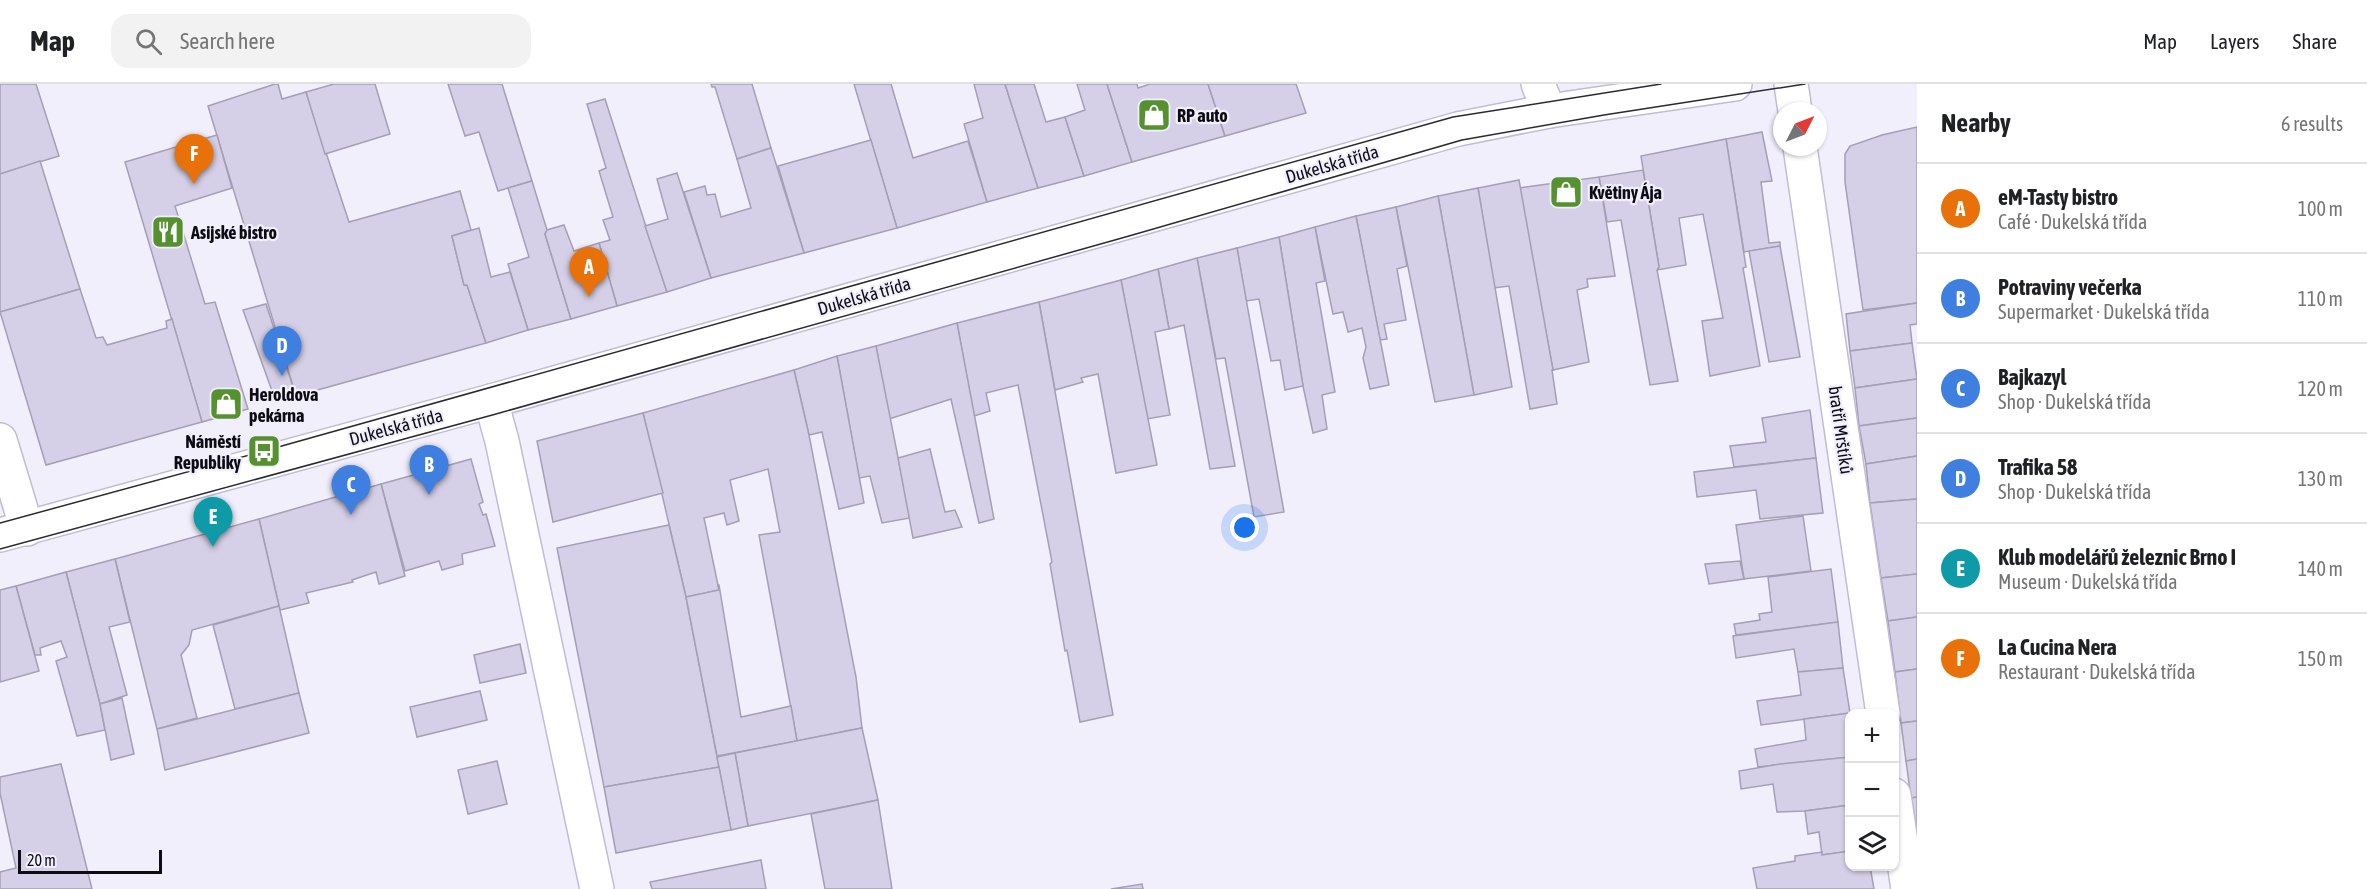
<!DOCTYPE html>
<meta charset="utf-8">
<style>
:root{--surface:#fff;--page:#f2f2f2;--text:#202124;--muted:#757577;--line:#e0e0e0;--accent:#56912f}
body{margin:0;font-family:"Asap Condensed",sans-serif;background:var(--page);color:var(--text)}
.controls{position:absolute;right:18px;bottom:18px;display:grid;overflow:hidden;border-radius:12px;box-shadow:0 2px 4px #0004}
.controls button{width:54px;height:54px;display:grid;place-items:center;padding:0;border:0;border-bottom:2px solid var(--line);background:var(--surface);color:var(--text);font:30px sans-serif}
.compass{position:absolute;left:1773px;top:18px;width:54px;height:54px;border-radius:50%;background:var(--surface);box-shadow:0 2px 4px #0004;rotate:48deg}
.scale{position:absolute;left:18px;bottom:15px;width:144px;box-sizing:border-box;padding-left:6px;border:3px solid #0d0b13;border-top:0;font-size:16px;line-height:21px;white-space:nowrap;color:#0d0b13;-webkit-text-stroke:4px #f2effd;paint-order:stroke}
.you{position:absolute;left:1245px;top:444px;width:21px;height:21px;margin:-15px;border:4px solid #fff;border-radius:50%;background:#1a73e8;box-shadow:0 0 0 9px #1a73e833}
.badge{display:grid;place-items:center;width:39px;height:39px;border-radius:50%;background:var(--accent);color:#fff;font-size:20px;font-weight:700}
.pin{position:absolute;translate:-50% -50px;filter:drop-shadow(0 2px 3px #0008)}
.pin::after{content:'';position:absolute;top:32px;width:21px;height:18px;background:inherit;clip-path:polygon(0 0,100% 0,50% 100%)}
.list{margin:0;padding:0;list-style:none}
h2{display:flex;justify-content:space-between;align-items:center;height:78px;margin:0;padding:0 24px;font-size:26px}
h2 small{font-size:20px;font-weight:400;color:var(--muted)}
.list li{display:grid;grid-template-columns:39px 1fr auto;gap:18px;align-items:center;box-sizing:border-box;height:90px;padding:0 24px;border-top:2px solid var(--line)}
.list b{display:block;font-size:22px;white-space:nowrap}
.list p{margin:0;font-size:20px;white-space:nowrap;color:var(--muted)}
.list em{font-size:20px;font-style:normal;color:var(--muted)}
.icon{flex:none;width:33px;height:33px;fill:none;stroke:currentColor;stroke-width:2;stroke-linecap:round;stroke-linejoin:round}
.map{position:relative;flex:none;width:1917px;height:805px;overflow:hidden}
header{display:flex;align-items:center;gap:36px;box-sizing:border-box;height:84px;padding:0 30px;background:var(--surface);border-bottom:2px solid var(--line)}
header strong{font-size:28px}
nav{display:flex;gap:33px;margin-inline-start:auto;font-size:21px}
.search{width:420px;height:54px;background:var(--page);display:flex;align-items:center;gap:15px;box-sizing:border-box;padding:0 21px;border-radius:18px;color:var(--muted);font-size:22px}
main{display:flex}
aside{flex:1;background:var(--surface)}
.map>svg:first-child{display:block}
.building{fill:#d5d0e7;stroke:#a49fb5;stroke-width:1.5}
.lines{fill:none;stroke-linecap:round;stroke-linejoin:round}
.minor-casing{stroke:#c1bcd3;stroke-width:36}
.minor{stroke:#fff;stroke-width:33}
.tram{stroke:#2b2932;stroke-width:1.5}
.labels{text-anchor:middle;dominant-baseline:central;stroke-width:4.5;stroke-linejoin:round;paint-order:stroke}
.poi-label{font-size:18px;font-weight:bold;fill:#0d0b13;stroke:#f2effd;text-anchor:start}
.street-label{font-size:18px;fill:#0d0b13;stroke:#f2effd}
</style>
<header>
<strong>Map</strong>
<div class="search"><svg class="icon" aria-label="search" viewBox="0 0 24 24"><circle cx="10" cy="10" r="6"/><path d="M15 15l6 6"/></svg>Search here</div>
<nav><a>Map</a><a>Layers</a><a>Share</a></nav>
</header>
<main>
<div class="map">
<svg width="1917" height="805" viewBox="0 0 1917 805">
<rect width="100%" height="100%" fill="#f2effd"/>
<g class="building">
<path d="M 0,0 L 36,0 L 59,72 L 0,90 Z"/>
<path d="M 275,0 L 278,0 L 282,15 L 306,8 L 349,138 L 460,107 L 471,146 L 452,152 L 464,201 L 467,201 L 486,259 L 296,312 L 208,22 Z"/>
<path d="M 334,0 L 375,0 L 390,50 L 325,70 L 306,8 Z"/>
<path d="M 448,0 L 502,0 L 532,97 L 498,107 L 479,48 L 465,52 Z"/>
<path d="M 711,0 L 752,0 L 771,64 L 737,75 L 715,3 L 712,3 Z"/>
<path d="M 854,0 L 891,0 L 913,74 L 968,57 L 987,118 L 897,144 Z"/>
<path d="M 974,0 L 1005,0 L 1038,104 L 987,118 L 964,40 L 983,34 Z"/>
<path d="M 1005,0 L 1034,0 L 1046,38 L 1065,33 L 1084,92 L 1038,104 Z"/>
<path d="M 1077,0 L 1107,0 L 1132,78 L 1084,92 L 1065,33 L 1085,26 Z"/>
<path d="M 1107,0 L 1137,0 L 1138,4 L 1150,0 L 1208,0 L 1225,52 L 1132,78 Z"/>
<path d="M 1208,0 L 1296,0 L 1306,29 L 1225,52 Z"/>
<path d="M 605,15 L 667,208 L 617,222 L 599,159 L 610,156 L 603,136 L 613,133 L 599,87 L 606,84 L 587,20 Z"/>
<path d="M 1917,43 L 1917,219 L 1863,226 L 1845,98 L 1845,70 L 1850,62 L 1882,51 Z"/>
<path d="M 1762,48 L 1772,97 L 1761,98 L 1769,159 L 1780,158 L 1780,162 L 1744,168 L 1726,55 Z"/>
<path d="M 217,51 L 232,104 L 175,122 L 205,220 L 215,218 L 248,325 L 202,338 L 125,78 Z"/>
<path d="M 1726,55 L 1746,183 L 1743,184 L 1760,282 L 1710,292 L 1702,237 L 1723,234 L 1703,130 L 1679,134 L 1686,181 L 1657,186 L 1659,183 L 1641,72 Z"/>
<path d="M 871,56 L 897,144 L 804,169 L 778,82 Z"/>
<path d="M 771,64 L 804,169 L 711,194 L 684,108 L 705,102 L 707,111 L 715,110 L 721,133 L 751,124 L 737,75 Z"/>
<path d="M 40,77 L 80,205 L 0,228 L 0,90 Z"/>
<path d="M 1643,86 L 1659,183 L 1657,186 L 1678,297 L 1650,301 L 1621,136 L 1607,138 L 1599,93 Z"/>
<path d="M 677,89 L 711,194 L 667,208 L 645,142 L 668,135 L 657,95 Z"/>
<path d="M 1599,93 L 1615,192 L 1587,195 L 1588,203 L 1577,206 L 1589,278 L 1553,286 L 1519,104 Z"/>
<path d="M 1519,96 L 1553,286 L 1552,286 L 1557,320 L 1530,325 L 1509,202 L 1494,204 L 1478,104 Z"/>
<path d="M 532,97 L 547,146 L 545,150 L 571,235 L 528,246 L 508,180 L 529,173 L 508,104 Z"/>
<path d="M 1478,104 L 1512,303 L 1474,311 L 1438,112 Z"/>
<path d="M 1438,112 L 1474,311 L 1435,318 L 1396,123 Z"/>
<path d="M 1396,123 L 1407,182 L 1397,185 L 1406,236 L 1384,240 L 1387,255 L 1380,256 L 1356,132 Z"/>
<path d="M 1356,132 L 1389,301 L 1370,305 L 1363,274 L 1366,263 L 1362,244 L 1348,248 L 1343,228 L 1333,230 L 1315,143 Z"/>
<path d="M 564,141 L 574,167 L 599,159 L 617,222 L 571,235 L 545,150 L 547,146 Z"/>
<path d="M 1315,143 L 1325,197 L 1316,199 L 1335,308 L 1322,311 L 1327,345 L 1313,349 L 1303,302 L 1279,153 Z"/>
<path d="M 479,144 L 491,193 L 510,188 L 528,246 L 486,259 L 467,201 L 464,201 L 452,152 Z"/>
<path d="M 1279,153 L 1303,302 L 1285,306 L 1280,276 L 1271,277 L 1259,215 L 1246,217 L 1237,164 Z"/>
<path d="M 1780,162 L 1800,273 L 1769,278 L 1749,167 Z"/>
<path d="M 1237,164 L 1284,428 L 1254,433 L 1225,274 L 1216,275 L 1197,174 Z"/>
<path d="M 1197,174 L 1235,382 L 1210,385 L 1184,241 L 1169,245 L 1158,185 Z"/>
<path d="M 1158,185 L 1169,245 L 1155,248 L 1170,331 L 1147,335 L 1121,196 Z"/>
<path d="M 1121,196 L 1157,381 L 1116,389 L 1098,290 L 1081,294 L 1083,298 L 1055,306 L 1039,218 Z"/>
<path d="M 80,205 L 96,254 L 103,253 L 107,261 L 167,244 L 166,237 L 172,235 L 202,338 L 46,381 L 0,228 Z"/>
<path d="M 1039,218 L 1113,631 L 1080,638 L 1067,566 L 1065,567 L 1050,480 L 1052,478 L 1018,301 L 986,309 L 990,327 L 974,332 L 957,239 Z"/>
<path d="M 1917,219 L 1917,240 L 1910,241 L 1912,259 L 1850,267 L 1846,230 Z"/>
<path d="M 266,220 L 296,312 L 276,318 L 243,226 Z"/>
<path d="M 957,239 L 994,435 L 979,439 L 951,315 L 889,335 L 876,262 Z"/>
<path d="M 1912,259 L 1917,295 L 1855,304 L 1850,267 Z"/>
<path d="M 876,262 L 910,434 L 882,439 L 870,392 L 859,394 L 837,272 Z"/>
<path d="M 837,272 L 864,419 L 839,425 L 822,348 L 809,351 L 794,286 Z"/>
<path d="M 794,286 L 809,351 L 856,593 L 862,644 L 797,657 L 759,451 L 780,448 L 768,385 L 730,396 L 739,437 L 727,441 L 724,429 L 704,434 L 719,506 L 686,513 L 643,329 Z"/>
<path d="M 1917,295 L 1917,334 L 1859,342 L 1855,304 Z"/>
<path d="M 1810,326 L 1816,374 L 1734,383 L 1730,362 L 1766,358 L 1762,334 Z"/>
<path d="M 643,329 L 663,409 L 553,438 L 537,357 Z"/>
<path d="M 1917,334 L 1917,372 L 1866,380 L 1859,342 Z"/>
<path d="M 930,365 L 945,428 L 955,426 L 962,443 L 913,454 L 898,374 Z"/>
<path d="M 1917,372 L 1917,415 L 1870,419 L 1866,380 Z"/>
<path d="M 1816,374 L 1823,429 L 1760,435 L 1756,406 L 1697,413 L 1694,388 Z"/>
<path d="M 471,375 L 483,418 L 479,420 L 483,431 L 486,430 L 495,462 L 462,470 L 463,480 L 442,486 L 439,477 L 405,487 L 381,400 Z"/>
<path d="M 381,400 L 405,492 L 379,500 L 376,488 L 352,496 L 353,498 L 306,509 L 309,519 L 280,526 L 259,435 Z"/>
<path d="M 1917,415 L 1917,490 L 1881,494 L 1870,419 Z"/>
<path d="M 1803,432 L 1811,487 L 1744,495 L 1736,441 Z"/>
<path d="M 259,435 L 279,522 L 192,546 L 189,561 L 181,571 L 197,634 L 157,645 L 115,475 Z"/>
<path d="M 669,441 L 686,513 L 719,683 L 604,703 L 557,464 Z"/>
<path d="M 115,475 L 130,538 L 109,543 L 127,611 L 100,620 L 66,488 Z"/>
<path d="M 1740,477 L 1744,495 L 1709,500 L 1705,480 Z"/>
<path d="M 1831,485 L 1838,538 L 1736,551 L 1734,540 L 1760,536 L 1759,530 L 1772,528 L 1768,493 Z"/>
<path d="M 66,488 L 100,620 L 105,646 L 77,652 L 56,577 L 67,573 L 61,557 L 40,564 L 41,571 L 35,571 L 16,502 Z"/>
<path d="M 1917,490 L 1917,533 L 1888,537 L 1881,494 Z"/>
<path d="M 718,501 L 719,501 L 741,633 L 791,622 L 797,657 L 717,672 L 686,513 L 719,506 Z"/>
<path d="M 16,502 L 39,587 L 0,598 L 0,506 Z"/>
<path d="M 279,522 L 299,609 L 235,625 L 213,541 Z"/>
<path d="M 1917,533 L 1917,585 L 1895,588 L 1888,537 Z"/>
<path d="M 1838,538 L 1843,584 L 1798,588 L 1794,565 L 1736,574 L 1733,552 Z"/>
<path d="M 520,560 L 526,589 L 480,599 L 474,571 Z"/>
<path d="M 1843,584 L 1850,629 L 1761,641 L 1757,617 L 1801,611 L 1798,588 Z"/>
<path d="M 1917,585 L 1917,637 L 1901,639 L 1895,588 Z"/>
<path d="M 480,607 L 487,636 L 417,653 L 410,623 Z"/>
<path d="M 299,609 L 309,649 L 165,686 L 157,645 Z"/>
<path d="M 122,614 L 134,670 L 111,676 L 100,620 Z"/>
<path d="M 1850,629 L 1850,673 L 1758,683 L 1755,665 L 1806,656 L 1804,635 Z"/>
<path d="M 1917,637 L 1917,675 L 1906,677 L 1901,639 Z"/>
<path d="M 862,644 L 878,716 L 748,742 L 735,669 Z"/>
<path d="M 735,669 L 748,742 L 731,746 L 717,673 Z"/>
<path d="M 1850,673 L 1850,721 L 1805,727 L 1777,728 L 1773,700 L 1741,705 L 1739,687 L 1780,680 Z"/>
<path d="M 1917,675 L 1917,713 L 1911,714 L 1906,677 Z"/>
<path d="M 497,677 L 507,720 L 468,730 L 458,686 Z"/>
<path d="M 61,680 L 92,805 L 0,805 L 0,788 L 16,784 L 0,709 L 0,693 Z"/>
<path d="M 719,683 L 731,746 L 616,769 L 604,703 Z"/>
<path d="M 1917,713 L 1917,754 L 1911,714 Z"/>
<path d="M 878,716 L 892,805 L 825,805 L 811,730 Z"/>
<path d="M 1850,721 L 1850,767 L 1822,771 L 1819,748 L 1808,750 L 1805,727 Z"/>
<path d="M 1850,767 L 1850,782 L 1870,782 L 1874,805 L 1757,805 L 1753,784 L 1795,777 L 1795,772 L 1822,768 L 1822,771 Z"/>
<path d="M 761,776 L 766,805 L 652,805 L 650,798 Z"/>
<path d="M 1142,800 L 1143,805 L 1111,805 Z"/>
</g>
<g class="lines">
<g class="minor-casing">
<g id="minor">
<path d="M 1538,0 L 1549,27"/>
<path d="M 1791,0 L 1795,27"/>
<path d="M 1800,63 L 1883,630"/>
<path d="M 491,317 L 502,357 L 597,805"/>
<path d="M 0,356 L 27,445"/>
<path d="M 0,451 L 491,317 L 1458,45 L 1549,27 L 1735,0"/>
<path d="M 1894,711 L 1908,805"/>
</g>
</g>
<use href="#minor" class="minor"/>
<g class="tram">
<path d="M 0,439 L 264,367 L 1453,33 L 1661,0"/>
<path d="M 0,465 L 496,330 L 1129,152 L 1462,56 L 1604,31 L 1805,0"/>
</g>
</g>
<defs>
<g id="shop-square" transform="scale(1.725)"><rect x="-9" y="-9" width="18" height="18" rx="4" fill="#56912f" stroke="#f2effd"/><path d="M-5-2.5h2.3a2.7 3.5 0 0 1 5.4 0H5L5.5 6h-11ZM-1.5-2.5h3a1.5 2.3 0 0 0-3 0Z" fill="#fff"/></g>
<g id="restaurant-square" transform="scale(1.725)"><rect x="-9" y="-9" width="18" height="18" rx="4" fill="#56912f" stroke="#f2effd"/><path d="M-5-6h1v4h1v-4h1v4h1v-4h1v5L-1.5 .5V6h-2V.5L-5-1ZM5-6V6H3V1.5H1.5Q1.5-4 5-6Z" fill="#fff"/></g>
<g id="bus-square" transform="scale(1.725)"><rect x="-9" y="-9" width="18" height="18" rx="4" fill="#56912f" stroke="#f2effd"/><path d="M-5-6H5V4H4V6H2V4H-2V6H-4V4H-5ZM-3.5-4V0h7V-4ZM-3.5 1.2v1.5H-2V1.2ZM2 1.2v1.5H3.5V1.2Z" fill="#fff"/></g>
</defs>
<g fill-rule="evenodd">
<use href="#shop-square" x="1154" y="31"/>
<use href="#shop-square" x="1566" y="108"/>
<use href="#restaurant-square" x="168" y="148"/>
<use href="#shop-square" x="226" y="320"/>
<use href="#bus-square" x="264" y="367"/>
</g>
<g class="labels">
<g class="poi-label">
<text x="1177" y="31">RP auto</text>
<text x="1589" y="108">Květiny Ája</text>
<text x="191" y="148">Asijské bistro</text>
<text x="249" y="310">Heroldova<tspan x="249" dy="21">pekárna</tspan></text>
<text x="241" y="357" text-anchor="end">Náměstí<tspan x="241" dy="21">Republiky</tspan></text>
</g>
<g class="street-label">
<text transform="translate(1332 80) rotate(-16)">Dukelská třída</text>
<text transform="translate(864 212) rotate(-16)">Dukelská třída</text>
<text transform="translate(396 343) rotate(-15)">Dukelská třída</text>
<text transform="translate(1841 346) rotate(82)">bratří Mrštíků</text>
</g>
</g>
</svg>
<div class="controls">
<button>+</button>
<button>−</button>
<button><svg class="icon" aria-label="layers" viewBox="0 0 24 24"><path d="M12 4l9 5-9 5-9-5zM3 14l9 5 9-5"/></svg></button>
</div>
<svg class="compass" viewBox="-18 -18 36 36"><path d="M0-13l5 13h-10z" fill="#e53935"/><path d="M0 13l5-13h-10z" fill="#757577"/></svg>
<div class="scale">20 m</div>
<div class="you"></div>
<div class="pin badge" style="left:589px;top:213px;background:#e8710a">A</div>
<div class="pin badge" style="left:429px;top:411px;background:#3f7fe0">B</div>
<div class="pin badge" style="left:351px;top:431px;background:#3f7fe0">C</div>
<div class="pin badge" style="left:282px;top:292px;background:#3f7fe0">D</div>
<div class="pin badge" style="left:213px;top:463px;background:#0f9aa8">E</div>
<div class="pin badge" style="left:194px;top:100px;background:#e8710a">F</div>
</div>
<aside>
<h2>Nearby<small>6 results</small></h2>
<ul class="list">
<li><span class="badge" style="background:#e8710a">A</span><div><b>eM-Tasty bistro</b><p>Café · Dukelská třída</p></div><em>100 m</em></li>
<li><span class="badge" style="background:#3f7fe0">B</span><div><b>Potraviny večerka</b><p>Supermarket · Dukelská třída</p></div><em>110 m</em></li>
<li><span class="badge" style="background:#3f7fe0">C</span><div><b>Bajkazyl</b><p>Shop · Dukelská třída</p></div><em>120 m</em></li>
<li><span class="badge" style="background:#3f7fe0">D</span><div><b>Trafika 58</b><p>Shop · Dukelská třída</p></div><em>130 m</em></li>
<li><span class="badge" style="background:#0f9aa8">E</span><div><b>Klub modelářů železnic Brno I</b><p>Museum · Dukelská třída</p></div><em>140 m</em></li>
<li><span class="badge" style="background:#e8710a">F</span><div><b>La Cucina Nera</b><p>Restaurant · Dukelská třída</p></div><em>150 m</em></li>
</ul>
</aside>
</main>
